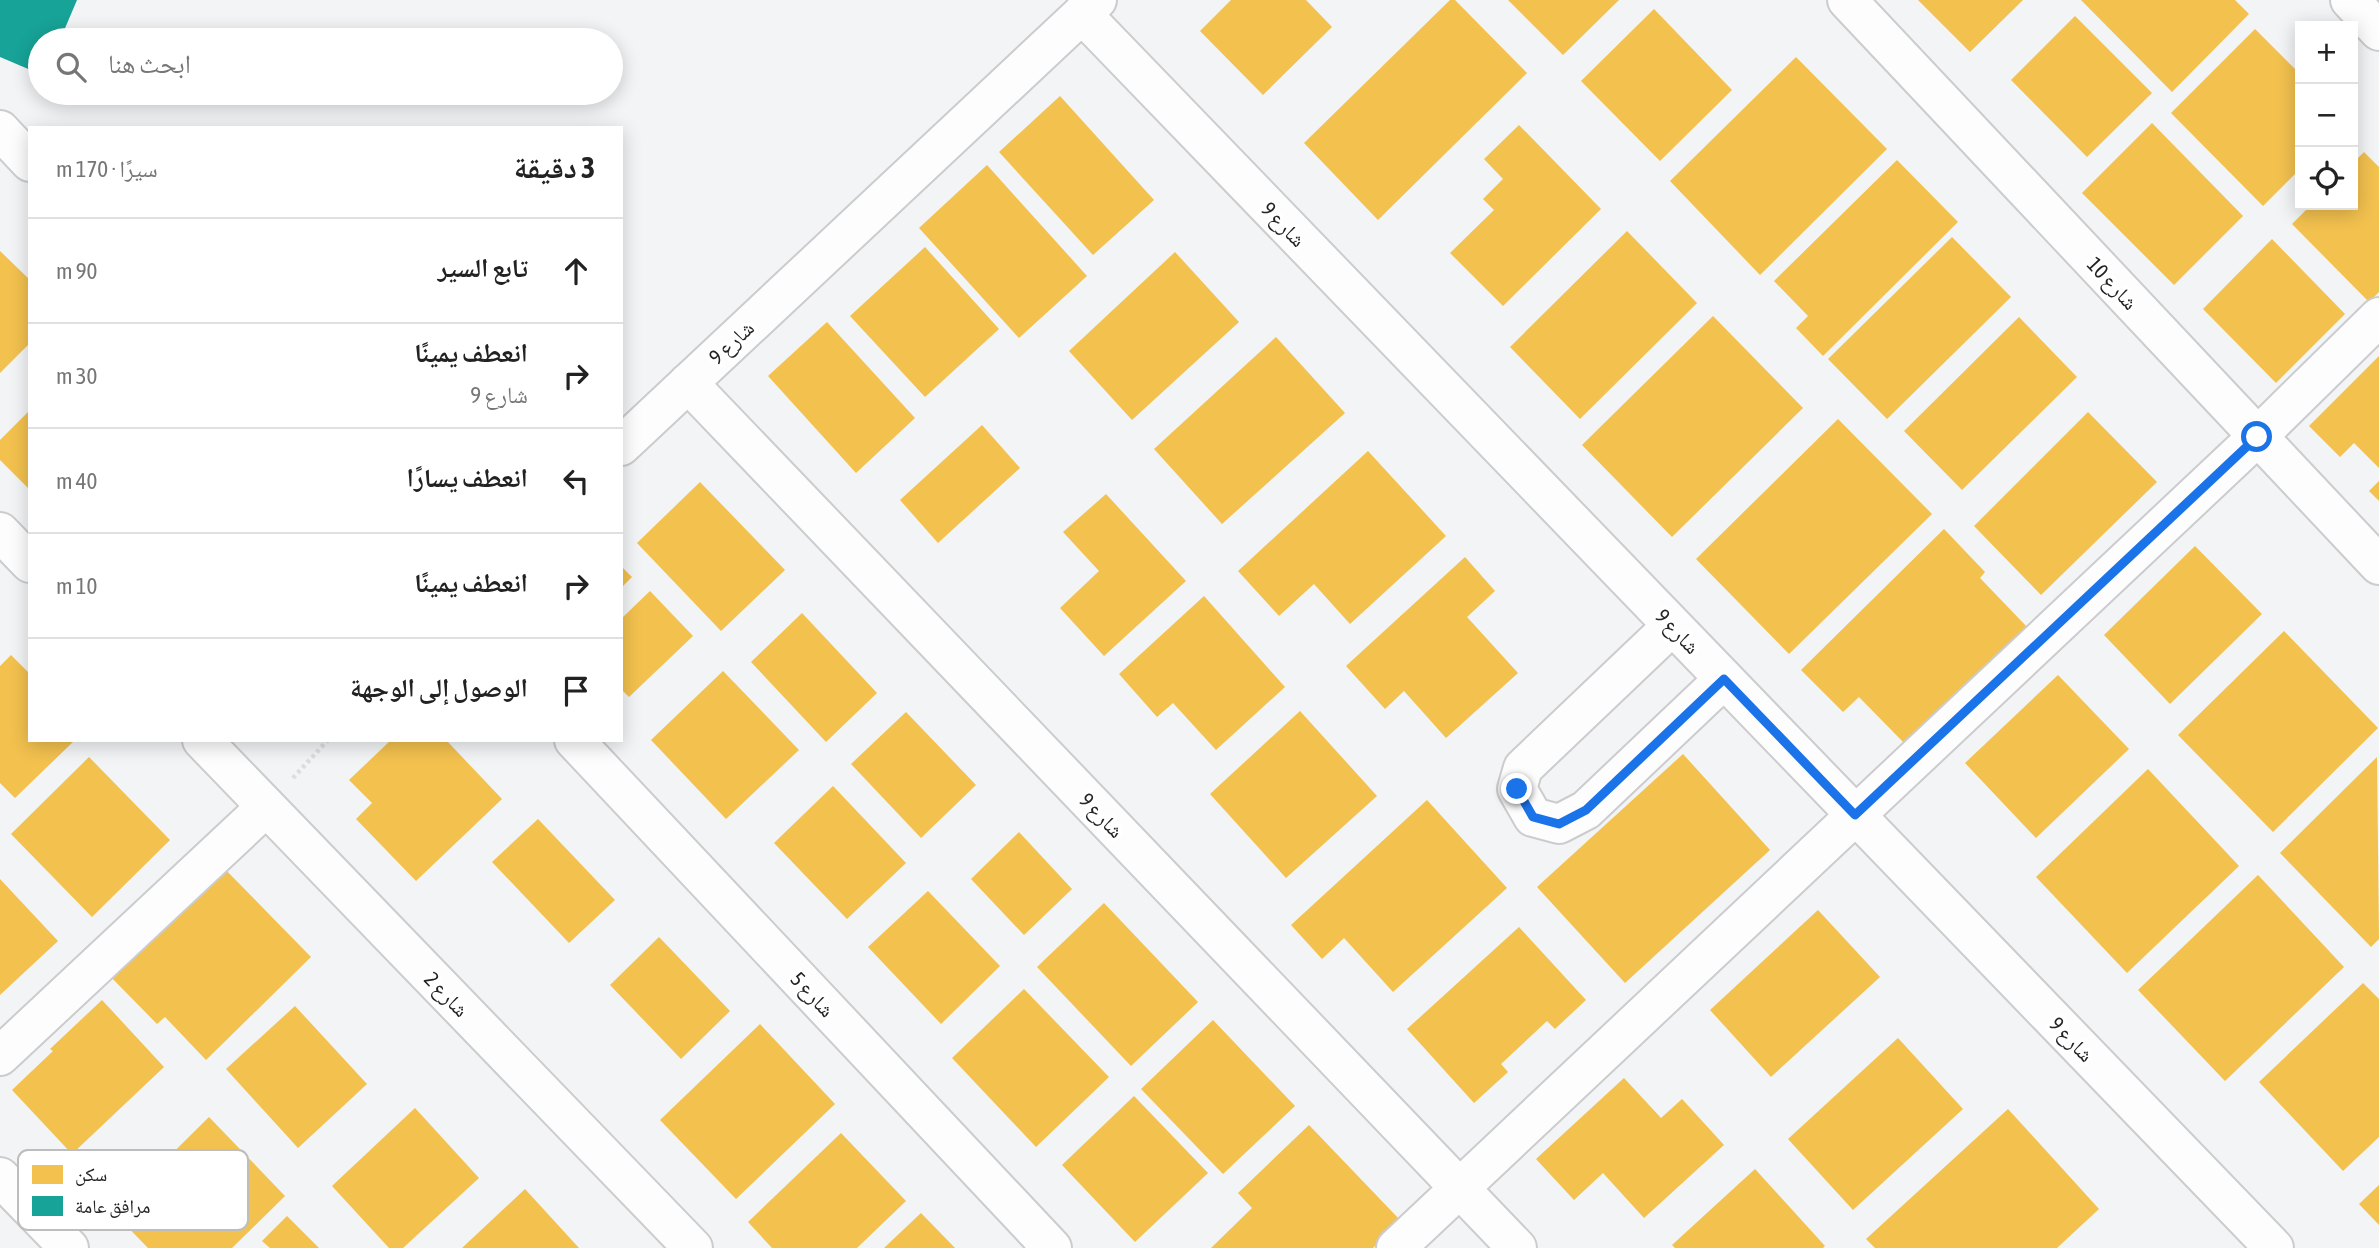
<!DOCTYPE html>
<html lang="ar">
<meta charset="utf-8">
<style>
:root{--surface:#fff;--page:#f2f2f2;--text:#222;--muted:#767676;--line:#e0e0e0}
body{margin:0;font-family:"Asap Condensed","Noto Naskh Arabic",sans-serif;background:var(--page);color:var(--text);direction:rtl}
.controls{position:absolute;right:21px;top:21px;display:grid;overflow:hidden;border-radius:0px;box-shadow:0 4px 18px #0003}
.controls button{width:63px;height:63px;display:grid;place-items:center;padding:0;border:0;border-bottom:2px solid var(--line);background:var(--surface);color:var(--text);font:35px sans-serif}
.stop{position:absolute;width:21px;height:21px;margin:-16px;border:5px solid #1a73e8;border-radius:50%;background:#fff}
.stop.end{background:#1a73e8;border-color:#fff;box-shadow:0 2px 7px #0008}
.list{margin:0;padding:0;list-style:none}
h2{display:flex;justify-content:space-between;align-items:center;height:91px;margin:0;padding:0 28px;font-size:30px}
h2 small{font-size:23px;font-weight:400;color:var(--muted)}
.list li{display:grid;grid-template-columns:46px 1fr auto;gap:21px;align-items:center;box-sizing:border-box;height:105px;padding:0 28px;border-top:2px solid var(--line)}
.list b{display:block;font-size:26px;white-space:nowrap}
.list p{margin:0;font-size:23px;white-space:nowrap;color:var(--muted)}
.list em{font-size:23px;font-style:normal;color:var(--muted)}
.icon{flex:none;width:38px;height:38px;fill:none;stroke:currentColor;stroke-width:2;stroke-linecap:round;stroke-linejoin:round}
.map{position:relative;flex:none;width:2379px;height:1248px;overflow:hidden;direction:ltr}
.search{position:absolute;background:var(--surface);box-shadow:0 4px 18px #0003;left:28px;top:28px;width:595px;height:77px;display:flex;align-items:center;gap:18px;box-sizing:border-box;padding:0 24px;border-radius:38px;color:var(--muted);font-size:26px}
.panel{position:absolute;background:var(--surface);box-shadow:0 4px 18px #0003;left:28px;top:126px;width:595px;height:616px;border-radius:0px;direction:rtl}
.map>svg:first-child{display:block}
.homes{fill:#f2c14e}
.public{fill:#17a398}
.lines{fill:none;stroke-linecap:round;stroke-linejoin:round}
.minor-casing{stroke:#ccccce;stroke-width:42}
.path{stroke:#ddd;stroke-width:4.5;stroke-dasharray:3.5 3.5;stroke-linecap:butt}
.minor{stroke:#fdfdfe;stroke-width:38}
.route{stroke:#1a73e8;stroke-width:9}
.labels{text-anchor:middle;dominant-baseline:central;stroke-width:7;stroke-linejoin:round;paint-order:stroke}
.street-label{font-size:21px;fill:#222324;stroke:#fff}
.key{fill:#fff;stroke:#bdbdbd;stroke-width:2}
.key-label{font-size:19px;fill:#222324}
</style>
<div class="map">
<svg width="2379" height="1248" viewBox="0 0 2379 1248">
<rect width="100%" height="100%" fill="#f3f4f6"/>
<g class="homes">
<path d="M 1231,0 L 1306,0 L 1332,27 L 1263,95 L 1200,31 Z"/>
<path d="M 1450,0 L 1455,0 L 1527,73 L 1378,220 L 1304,143 Z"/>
<path d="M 1508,0 L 1619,0 L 1563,55 Z"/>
<path d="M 1918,0 L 2023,0 L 1970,52 Z"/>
<path d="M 2081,0 L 2235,0 L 2249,14 L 2172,92 Z"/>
<path d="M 1654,9 L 1732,90 L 1660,161 L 1581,81 Z"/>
<path d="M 2075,16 L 2152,93 L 2087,157 L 2011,80 Z"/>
<path d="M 2255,29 L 2300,74 L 2300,169 L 2263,206 L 2171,113 Z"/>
<path d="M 1796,57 L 1887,149 L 1760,275 L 1670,181 Z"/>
<path d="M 1060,96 L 1154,200 L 1093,255 L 999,152 Z"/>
<path d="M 2152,123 L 2243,216 L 2174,285 L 2082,193 Z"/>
<path d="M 1519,125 L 1601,209 L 1503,306 L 1450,253 L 1494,210 L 1483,199 L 1503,179 L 1484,159 Z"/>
<path d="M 2364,152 L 2379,167 L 2379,292 L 2369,302 L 2292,224 L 2311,205 L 2353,205 L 2353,163 Z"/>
<path d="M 1897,160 L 1958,222 L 1823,356 L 1796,328 L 1808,316 L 1774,281 Z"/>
<path d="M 987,165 L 1087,276 L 1019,338 L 919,228 Z"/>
<path d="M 1627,231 L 1697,303 L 1580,419 L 1510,347 Z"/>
<path d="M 1952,237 L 2011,297 L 1887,419 L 1828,359 Z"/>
<path d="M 2272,239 L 2345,314 L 2276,383 L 2203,309 Z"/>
<path d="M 925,247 L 999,329 L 925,397 L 850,316 Z"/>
<path d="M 0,251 L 30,280 L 30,343 L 0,373 Z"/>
<path d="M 1175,252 L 1239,322 L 1132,420 L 1069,351 Z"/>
<path d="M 1713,316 L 1803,408 L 1672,537 L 1582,445 Z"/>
<path d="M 2019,317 L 2077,377 L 1962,490 L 1904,431 Z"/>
<path d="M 827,322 L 915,418 L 856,473 L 768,376 Z"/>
<path d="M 1276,337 L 1345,413 L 1222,524 L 1154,449 Z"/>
<path d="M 2379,356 L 2379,468 L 2354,443 L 2340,457 L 2309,426 Z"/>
<path d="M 30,410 L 30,490 L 0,460 L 0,440 Z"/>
<path d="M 2088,412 L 2157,482 L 2041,595 L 1974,526 Z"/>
<path d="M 1838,419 L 1932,514 L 1789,654 L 1696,559 Z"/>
<path d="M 982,425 L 1020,468 L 938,543 L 900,500 Z"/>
<path d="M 1368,451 L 1446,536 L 1350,624 L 1314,584 L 1279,616 L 1238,571 Z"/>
<path d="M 2379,481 L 2379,501 L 2369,491 Z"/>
<path d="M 700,482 L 785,570 L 721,631 L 637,543 Z"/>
<path d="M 1106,494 L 1186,581 L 1104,656 L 1060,608 L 1099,571 L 1063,532 Z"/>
<path d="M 1944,529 L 1985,572 L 1980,578 L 2028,628 L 1907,746 L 1859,697 L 1843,712 L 1801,670 Z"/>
<path d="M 2195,546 L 2262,614 L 2170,704 L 2104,635 Z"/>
<path d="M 1465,557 L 1495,591 L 1467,617 L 1518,673 L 1446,738 L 1404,691 L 1385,709 L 1346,666 Z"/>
<path d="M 621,566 L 632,577 L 621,588 Z"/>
<path d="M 650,591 L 693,636 L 629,697 L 621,689 L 621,619 Z"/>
<path d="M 1204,596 L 1285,687 L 1216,750 L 1173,703 L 1157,717 L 1119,674 Z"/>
<path d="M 802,613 L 877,693 L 826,742 L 751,662 Z"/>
<path d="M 2284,631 L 2378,728 L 2273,832 L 2178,735 Z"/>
<path d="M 11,655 L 30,674 L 30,740 L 75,740 L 15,798 L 0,783 L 0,666 Z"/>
<path d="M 723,671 L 799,750 L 726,819 L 651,740 Z"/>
<path d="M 2058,675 L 2129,749 L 2036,838 L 1965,763 Z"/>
<path d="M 1300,711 L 1377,796 L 1286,878 L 1210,794 Z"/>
<path d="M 906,712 L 976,785 L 921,838 L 851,764 Z"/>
<path d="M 391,740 L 446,740 L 502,799 L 416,881 L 356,819 L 372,803 L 349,780 Z"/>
<path d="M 1683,754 L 1770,850 L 1625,983 L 1537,887 Z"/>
<path d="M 89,757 L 170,840 L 92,917 L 11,834 Z"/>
<path d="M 2377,757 L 2379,939 L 2371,947 L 2280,853 Z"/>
<path d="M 2148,769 L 2239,866 L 2127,973 L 2036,877 Z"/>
<path d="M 833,786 L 906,863 L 847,919 L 774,843 Z"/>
<path d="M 1427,800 L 1507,888 L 1393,992 L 1344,938 L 1322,959 L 1291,925 Z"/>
<path d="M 538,819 L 615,900 L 569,943 L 492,862 Z"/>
<path d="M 1019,832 L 1072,889 L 1024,935 L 971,879 Z"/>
<path d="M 215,859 L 311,957 L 206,1060 L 165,1017 L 157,1024 L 103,969 Z"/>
<path d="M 2258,875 L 2344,967 L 2225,1081 L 2138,990 Z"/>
<path d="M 0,879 L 58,941 L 0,995 Z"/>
<path d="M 928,891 L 1000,966 L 941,1024 L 868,947 Z"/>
<path d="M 1104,903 L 1198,1002 L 1131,1066 L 1037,967 Z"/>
<path d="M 1818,910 L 1880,977 L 1771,1077 L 1710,1010 Z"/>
<path d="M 1519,927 L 1586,1000 L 1555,1029 L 1547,1021 L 1501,1064 L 1508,1072 L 1474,1103 L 1407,1029 Z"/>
<path d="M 659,937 L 730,1011 L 681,1059 L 610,985 Z"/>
<path d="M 2363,983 L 2379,999 L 2379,1137 L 2343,1171 L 2259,1082 Z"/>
<path d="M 1024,989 L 1109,1077 L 1036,1147 L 952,1058 Z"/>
<path d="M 102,1000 L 164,1067 L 72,1154 L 12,1090 L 53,1051 L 50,1049 Z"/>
<path d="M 295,1006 L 367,1084 L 298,1148 L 226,1069 Z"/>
<path d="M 1213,1020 L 1295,1106 L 1223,1174 L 1141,1089 Z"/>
<path d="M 760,1024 L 835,1104 L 736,1199 L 660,1120 Z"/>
<path d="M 1898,1038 L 1963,1109 L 1853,1210 L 1788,1139 Z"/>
<path d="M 1624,1078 L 1661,1118 L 1682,1099 L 1724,1145 L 1644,1218 L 1603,1173 L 1574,1200 L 1536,1159 Z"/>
<path d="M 1134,1096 L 1208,1173 L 1135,1242 L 1062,1165 Z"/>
<path d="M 415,1108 L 479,1178 L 403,1248 L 389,1248 L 332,1186 Z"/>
<path d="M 2008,1109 L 2099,1209 L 2057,1248 L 1875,1248 L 1866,1239 Z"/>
<path d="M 209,1117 L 285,1196 L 232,1248 L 148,1248 L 113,1212 Z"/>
<path d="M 1309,1125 L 1401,1221 L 1373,1248 L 1211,1248 L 1252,1208 L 1238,1193 Z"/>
<path d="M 841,1133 L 906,1201 L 857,1248 L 772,1248 L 748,1222 Z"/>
<path d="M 1755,1169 L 1825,1246 L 1823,1248 L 1675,1248 L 1672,1245 Z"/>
<path d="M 2379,1185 L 2379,1225 L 2359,1204 Z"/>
<path d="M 525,1189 L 579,1248 L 462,1248 Z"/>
<path d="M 921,1213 L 955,1248 L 884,1248 Z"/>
<path d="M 287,1216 L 319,1248 L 270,1248 L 262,1241 Z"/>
</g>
<path class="public" d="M 0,0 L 77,0 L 60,40 L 40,40 L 40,74 L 0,57 Z"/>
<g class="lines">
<g class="minor-casing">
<g id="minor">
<path d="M 1847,0 L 2379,565"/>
<path d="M 2350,0 L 2379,31"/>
<path d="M 1082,14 L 2274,1248"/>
<path d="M 0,130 L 30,162"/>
<path d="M 688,383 L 1517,1248"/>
<path d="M 621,446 L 1097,0"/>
<path d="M 0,532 L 30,563"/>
<path d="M 1672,626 L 1523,768 L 1517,789 L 1533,817 L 1559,824 L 1586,810 L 1724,679"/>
<path d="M 202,740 L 693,1248"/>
<path d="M 574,740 L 1052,1248"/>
<path d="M 0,1056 L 266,807"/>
<path d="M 0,1177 L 69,1248"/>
<path d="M 1396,1248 L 2257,437 L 2379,317"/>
</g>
</g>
<path class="path" d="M 293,778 L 328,740"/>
<use href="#minor" class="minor"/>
</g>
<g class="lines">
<path class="route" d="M 1517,789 L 1533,817 L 1559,824 L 1586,810 L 1724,679 L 1855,815 L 2257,437"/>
</g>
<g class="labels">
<g class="street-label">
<text transform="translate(1284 224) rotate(46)">شارع 9</text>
<text transform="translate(2113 283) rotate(47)">شارع 10</text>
<text transform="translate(731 342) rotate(-43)">شارع 9</text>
<text transform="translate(1678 631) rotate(46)">شارع 9</text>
<text transform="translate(1102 815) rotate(46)">شارع 9</text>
<text transform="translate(447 994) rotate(46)">شارع 2</text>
<text transform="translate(813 994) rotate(47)">شارع 5</text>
<text transform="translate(2072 1039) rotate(46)">شارع 9</text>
</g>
</g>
<rect x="18" y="1150" width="230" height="80" rx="10" class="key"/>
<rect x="32" y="1165" width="31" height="19" fill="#f2c14e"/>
<rect x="32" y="1196" width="31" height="20" fill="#17a398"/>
<g class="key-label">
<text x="75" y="1181">سكن</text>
<text x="75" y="1213">مرافق عامة</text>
</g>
</svg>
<div class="controls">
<button>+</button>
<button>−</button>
<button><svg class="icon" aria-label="locate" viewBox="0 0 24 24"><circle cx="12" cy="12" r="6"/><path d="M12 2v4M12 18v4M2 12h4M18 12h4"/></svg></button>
</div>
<div class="stop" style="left:2257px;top:437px"></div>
<div class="stop end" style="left:1517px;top:789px"></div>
<div class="search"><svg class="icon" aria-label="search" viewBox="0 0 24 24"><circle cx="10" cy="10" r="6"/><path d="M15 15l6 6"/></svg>ابحث هنا</div>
<section class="panel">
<h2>3 دقيقة<small>سيرًا · 170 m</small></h2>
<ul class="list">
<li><svg class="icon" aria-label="ahead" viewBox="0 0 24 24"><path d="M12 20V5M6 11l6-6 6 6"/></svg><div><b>تابع السير</b></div><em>90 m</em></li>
<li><svg class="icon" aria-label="right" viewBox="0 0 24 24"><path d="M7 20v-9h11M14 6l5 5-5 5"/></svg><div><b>انعطف يمينًا</b><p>شارع 9</p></div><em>30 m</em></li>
<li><svg class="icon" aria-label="left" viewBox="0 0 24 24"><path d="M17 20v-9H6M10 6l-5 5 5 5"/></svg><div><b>انعطف يسارًا</b></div><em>40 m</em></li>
<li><svg class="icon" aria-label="right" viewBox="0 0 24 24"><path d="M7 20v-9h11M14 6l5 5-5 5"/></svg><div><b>انعطف يمينًا</b></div><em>10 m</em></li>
<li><svg class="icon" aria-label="arrive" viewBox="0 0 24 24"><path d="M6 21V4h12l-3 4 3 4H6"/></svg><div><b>الوصول إلى الوجهة</b></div></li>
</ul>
</section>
</div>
